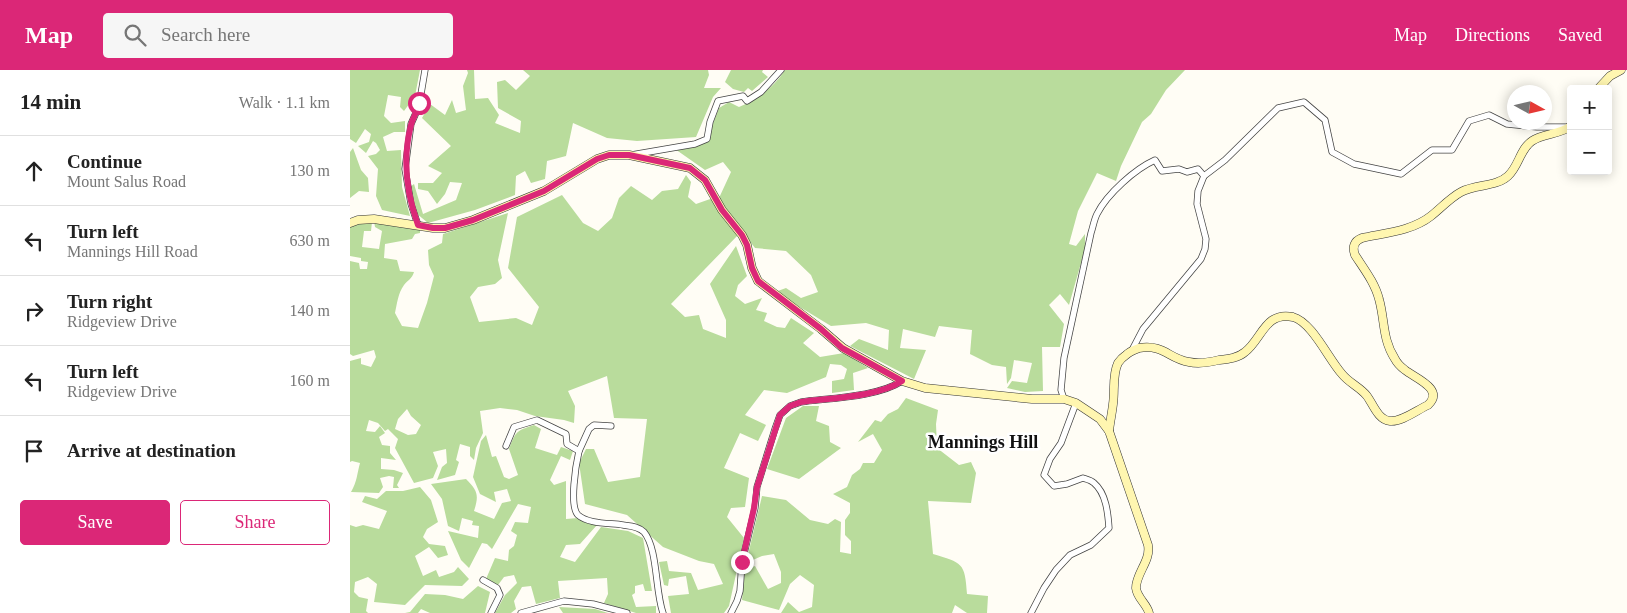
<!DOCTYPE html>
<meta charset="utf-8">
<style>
:root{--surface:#fff;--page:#f6f6f6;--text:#222;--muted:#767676;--line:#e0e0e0;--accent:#db2777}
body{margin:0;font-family:Georgia,serif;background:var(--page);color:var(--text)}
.controls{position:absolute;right:15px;top:15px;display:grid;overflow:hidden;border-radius:5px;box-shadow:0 2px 12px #0003}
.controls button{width:45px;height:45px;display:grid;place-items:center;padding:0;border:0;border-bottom:1px solid var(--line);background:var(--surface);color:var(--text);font:25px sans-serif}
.compass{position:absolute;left:1157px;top:15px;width:45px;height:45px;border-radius:50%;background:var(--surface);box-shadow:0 2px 12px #0003;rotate:98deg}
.stop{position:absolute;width:15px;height:15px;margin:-11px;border:4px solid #db2777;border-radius:50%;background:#fff}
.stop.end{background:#db2777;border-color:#fff;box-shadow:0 1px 5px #0008}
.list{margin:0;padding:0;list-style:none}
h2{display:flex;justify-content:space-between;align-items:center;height:65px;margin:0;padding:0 20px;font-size:21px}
h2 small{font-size:16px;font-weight:400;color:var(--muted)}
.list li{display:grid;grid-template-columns:32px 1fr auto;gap:15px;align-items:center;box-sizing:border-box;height:70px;padding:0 20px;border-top:1px solid var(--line)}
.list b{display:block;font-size:19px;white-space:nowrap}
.list p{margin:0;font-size:16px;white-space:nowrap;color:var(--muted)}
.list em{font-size:16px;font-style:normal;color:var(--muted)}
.actions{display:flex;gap:10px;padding:15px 20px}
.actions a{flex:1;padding:11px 0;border:1px solid var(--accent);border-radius:5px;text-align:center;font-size:18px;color:var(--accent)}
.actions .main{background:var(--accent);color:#fff}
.icon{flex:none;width:28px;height:28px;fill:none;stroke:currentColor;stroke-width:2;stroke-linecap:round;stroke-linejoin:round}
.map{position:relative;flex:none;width:1277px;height:543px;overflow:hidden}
header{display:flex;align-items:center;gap:30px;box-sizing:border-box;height:70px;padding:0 25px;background:var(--accent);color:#fff}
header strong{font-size:24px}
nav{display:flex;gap:28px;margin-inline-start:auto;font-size:18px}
.search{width:350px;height:45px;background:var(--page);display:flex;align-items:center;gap:12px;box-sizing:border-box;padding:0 18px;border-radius:5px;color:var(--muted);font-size:19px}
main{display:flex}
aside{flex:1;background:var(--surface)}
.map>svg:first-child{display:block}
.forest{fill:#b9dc9c;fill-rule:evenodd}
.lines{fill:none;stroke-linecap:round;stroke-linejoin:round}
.street-casing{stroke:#444;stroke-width:7}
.secondary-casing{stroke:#333;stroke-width:9}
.street{stroke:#fff;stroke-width:5.5}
.secondary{stroke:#fff6b0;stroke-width:8}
.route{stroke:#db2777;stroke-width:6}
.labels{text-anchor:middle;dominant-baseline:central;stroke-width:5;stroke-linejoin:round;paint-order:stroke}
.quarter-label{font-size:18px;font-weight:bold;fill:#111;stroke:#fff}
</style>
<header>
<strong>Map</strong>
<div class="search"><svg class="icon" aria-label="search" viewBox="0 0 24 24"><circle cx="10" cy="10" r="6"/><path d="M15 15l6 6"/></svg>Search here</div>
<nav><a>Map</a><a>Directions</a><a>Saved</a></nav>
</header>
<main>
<aside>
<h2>14 min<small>Walk · 1.1 km</small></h2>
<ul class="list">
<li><svg class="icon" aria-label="ahead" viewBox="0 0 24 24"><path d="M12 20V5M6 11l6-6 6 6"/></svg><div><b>Continue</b><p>Mount Salus Road</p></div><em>130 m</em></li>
<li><svg class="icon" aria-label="left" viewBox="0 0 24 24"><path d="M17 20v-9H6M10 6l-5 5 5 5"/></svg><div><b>Turn left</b><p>Mannings Hill Road</p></div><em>630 m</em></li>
<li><svg class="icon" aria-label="right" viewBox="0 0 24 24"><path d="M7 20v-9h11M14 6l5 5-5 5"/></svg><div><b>Turn right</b><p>Ridgeview Drive</p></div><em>140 m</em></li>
<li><svg class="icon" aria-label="left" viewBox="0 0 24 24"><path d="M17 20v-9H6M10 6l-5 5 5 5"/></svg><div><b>Turn left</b><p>Ridgeview Drive</p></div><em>160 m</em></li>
<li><svg class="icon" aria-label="arrive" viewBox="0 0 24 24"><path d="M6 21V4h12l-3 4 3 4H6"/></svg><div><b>Arrive at destination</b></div></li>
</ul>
<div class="actions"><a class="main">Save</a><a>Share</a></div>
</aside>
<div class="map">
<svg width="1277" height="543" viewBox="0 0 1277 543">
<rect width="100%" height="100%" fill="#fffdf5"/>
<g class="forest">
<path d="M 0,0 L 70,0 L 65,26 L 54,41 L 50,37 L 51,27 L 38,25 L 34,46 L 41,53 L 55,51 L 55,62 L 44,62 L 33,67 L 37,81 L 51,80 L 52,117 L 60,146 L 32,140 L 26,126 L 28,99 L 18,86 L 26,84 L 30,80 L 26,73 L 23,71 L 16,83 L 8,76 L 19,72 L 21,64 L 15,59 L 6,73 L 0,69 Z"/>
<path d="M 117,0 L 124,0 L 125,29 L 138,28 L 149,45 L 145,53 L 170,63 L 171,51 L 148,38 L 147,12 L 155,10 L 166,20 L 180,6 L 173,0 L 358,0 L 359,5 L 354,18 L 371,18 L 363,27 L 346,67 L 287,71 L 257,68 L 223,53 L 216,86 L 197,91 L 195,109 L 181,113 L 175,101 L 166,106 L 165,125 L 125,140 L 78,153 L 66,143 L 60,117 L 64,114 L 73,144 L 106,130 L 112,113 L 100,112 L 95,124 L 87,134 L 78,121 L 68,119 L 68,113 L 83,113 L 92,103 L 78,96 L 101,76 L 72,48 L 80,34 L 95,45 L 102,30 L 106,43 L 116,40 L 113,16 L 118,3 Z"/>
<path d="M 381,0 L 413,0 L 412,2 L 418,7 L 402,21 L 398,18 L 394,22 L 383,19 L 375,12 Z"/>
<path d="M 435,0 L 835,0 L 816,20 L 801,44 L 792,52 L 771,96 L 766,111 L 747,103 L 728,141 L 719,174 L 726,176 L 735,164 L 735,179 L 719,235 L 710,224 L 699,235 L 714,254 L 710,277 L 692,277 L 693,321 L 675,322 L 657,318 L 662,311 L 677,313 L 682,293 L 664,290 L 661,308 L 657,314 L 656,297 L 642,295 L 620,284 L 622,260 L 589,256 L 585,267 L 553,259 L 550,278 L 576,280 L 564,309 L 500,276 L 509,269 L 538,280 L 539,260 L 516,253 L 481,256 L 425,222 L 436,218 L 451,228 L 468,222 L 461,205 L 436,181 L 405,178 L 371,134 L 369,128 L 381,102 L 373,92 L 355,100 L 325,79 L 357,69 L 369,38 L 379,32 L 389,37 C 408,29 424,17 435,0 Z"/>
<path d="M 3,78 L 11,100 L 18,108 L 19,122 L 9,121 L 0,128 L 0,82 Z"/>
<path d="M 336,105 L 341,112 L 338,127 L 346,134 L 363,128 L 389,164 L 321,234 L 335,247 L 349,245 L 353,259 L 376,268 L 376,250 L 360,214 L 386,176 L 397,206 L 388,215 L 385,226 L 395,234 L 412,228 L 406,240 L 417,243 L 414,251 L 427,257 L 435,258 L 441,248 L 464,263 L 453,273 L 470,287 L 494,283 L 518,298 L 503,303 L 504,320 L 482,323 L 482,311 L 494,309 L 497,299 L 491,295 L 480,294 L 476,307 L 437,323 L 414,320 L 395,345 L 416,355 L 408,371 L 390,363 L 374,398 L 399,408 L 395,437 L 381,438 L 377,447 L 394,468 L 379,536 L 374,543 L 321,543 L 318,526 L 339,524 L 336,506 L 319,509 L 318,516 L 314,515 L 309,492 L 317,491 L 319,501 L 341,503 L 348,520 L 373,514 L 364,494 L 349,491 L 313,477 L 277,445 L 235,434 L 229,393 L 236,379 L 244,379 L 258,412 L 290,407 L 297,349 L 264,348 L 257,306 L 218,321 L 225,336 L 224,353 L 214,350 L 185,346 L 167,340 L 150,338 L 130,341 L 133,363 L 126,378 L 124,390 L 120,386 L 120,377 L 110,374 L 106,390 L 109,392 L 105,405 L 87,410 L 92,397 L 97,393 L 96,379 L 83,382 L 88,396 L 83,408 L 64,413 L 45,378 L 48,369 L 38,359 L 35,361 L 28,353 L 19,350 L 16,361 L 25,362 L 30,356 L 35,363 L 29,367 L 32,375 L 40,376 L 40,383 L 46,390 L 31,388 L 31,399 L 44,400 L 53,403 L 47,415 L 49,418 L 43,418 L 44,407 L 39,406 L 30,408 L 33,417 L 29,423 L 1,422 C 7,412 7,404 10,393 L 2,391 L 0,392 L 0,291 L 11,288 L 11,294 L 21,297 L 26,287 L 24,280 L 3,286 L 0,284 L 0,191 L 9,193 L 10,199 L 17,199 L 18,192 L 11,191 L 11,188 L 0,186 L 0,156 L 14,152 L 22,152 L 21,161 L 14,161 L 12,177 L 29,179 L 32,161 L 25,157 L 24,151 L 70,160 L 70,163 L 65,164 L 62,169 L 35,174 L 34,188 L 47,190 L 50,201 L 64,202 C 62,209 58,210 54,215 C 48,223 47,234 45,243 L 52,256 L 68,258 L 77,233 L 84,206 L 79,195 L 78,180 L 92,173 L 93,164 L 158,143 L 148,190 L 152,208 L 145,214 L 128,217 L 120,227 L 129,252 L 166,248 L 182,255 L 189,237 L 158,198 L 167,147 L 212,125 L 233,153 L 248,161 L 262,148 L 269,128 L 281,116 L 302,130 L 312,121 L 328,119 ZM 57,339 L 61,346 L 71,355 L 66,364 L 58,365 L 45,359 L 48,349 Z"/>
<path d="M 556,328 L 588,340 L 586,354 L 587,378 L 609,395 L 621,392 L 626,403 L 621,433 L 578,431 L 583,484 C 612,493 615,492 617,524 L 638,526 L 637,543 L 617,543 L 605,535 L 602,543 L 431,543 L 438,532 L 449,542 L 462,537 L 464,515 L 450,505 L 440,514 L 429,540 L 392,530 L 395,499 L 405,496 L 418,519 L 431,513 L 431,502 L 424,484 L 412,486 L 396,493 L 412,426 L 436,430 L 460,450 L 478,454 L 485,449 L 491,452 L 490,482 L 501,484 L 501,471 L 495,465 L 495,450 L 500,443 L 500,433 L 483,424 L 497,417 L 502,405 L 510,399 L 513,393 L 524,393 L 532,380 L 523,364 L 508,372 L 525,350 L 531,352 L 538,344 L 548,339 Z"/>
<path d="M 453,336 L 469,336 L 466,351 L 479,356 L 480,372 L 491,378 L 449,409 L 417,399 L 436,348 Z"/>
<path d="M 184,355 L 191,359 L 185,378 L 207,385 L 211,377 L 223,381 L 220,390 L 211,386 L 200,410 L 204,415 L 216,411 L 216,449 L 228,448 L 247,455 L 230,474 L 216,475 L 210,487 L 225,492 L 251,457 L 278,461 L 293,468 L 302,521 L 295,521 L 293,514 L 285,516 L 285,523 L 282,525 L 286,537 L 306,536 L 306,543 L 286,543 L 254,533 L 258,524 L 257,508 L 208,511 L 210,528 L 186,534 L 181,516 L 172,517 L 164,531 L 166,539 L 161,543 L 145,543 L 155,525 L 167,513 L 164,505 L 154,507 L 148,515 L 136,509 L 145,488 L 158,491 L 159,480 L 164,476 L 167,465 L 161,461 L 165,452 L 178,453 L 181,437 L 168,434 L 142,479 L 137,474 L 132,473 L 119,498 L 111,490 L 98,461 L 128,468 L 129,456 L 122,455 L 123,451 L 112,448 L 109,461 L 98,456 L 92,429 L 81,414 L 116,409 C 128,421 129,425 124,441 L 144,449 L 152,433 L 161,431 L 157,419 L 144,422 L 146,432 L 130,424 L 123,407 L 131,371 L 136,365 L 142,387 L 146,386 L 154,407 L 159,409 L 168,405 L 159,379 C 166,361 166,361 184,355 Z"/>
<path d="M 70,417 L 81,430 L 88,452 L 77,459 L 73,467 L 79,474 L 95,476 L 98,485 L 88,488 L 79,477 L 65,486 L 73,506 L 86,500 L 89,507 L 104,502 L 108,497 L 119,509 L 112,516 L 75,515 L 55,535 L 24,532 L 27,514 L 18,507 L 5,512 L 4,522 L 9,527 L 18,529 L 16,541 L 18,543 L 0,543 L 0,455 L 6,457 L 13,455 L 29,459 L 37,441 L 12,432 L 15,426 L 27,429 L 36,421 L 53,421 Z"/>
<path d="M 128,516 L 140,522 L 135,543 L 80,543 L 71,539 L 68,543 L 55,543 L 60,542 L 75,524 L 95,525 L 113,529 Z"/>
<path d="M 209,537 L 245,539 L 258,543 L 213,543 Z"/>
</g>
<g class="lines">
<g class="street-casing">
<g id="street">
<path d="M 281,85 L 345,74 L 357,69 L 360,52 L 368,31 L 393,26 L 397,31 L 411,22 L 431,0"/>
<path d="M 68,155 L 61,134 L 55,99 L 61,54 L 69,36 L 75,0"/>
<path d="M 782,280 L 793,259 L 851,189 L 855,179 L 856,169 L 847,134 L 848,121 L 854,106 L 875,90 L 928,38 L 954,32 L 975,50 L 982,82 L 1004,94 L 1051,104 L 1082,80 L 1102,80 L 1119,51 L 1139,45 L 1157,54 L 1187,57 L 1218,57"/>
<path d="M 714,329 L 711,320 L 714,288 L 741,163 C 743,157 744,150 747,144 C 757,124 785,99 805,90 L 812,101 L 829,99 L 837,102 L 848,99 L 854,106"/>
<path d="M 156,376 L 164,357 L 187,350 L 216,364 L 217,374 L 229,381 C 226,394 219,436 228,445 C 238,454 260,453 273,455 C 280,456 288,456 294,462 C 308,479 305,521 313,543"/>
<path d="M 229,381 L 239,359 L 244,355 L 261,356"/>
<path d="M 133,510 L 147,518 L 150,525 L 141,543"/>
<path d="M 171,543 L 214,531 L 243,534 L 277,543"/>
<path d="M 381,543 L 387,531 L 390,521 L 392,492 L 405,438 L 407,417 L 425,359 L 430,345 L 440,336 L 451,332 C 480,328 528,327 552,311"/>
<path d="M 681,543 L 694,518 L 706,500 L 720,485 L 741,475 L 759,458 C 758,443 756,423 744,413 C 741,410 736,409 733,408 L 717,414 L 704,416 L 694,405 L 700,389 L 711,373 L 726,333"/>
</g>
</g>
<g class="secondary-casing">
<g id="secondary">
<path d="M 1248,19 L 1260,6 L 1271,0"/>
<path d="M 0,153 L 8,150 L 24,149 L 83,158 L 95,158 L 123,150 L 194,121 L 247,89 L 259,85 L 279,85 L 340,98 L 355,110 L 372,140 L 392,165 L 397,175 L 402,198 L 408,211 L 471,259 L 493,278 L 552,311 L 575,318 L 682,329 L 714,329 L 726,333 L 750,349 L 759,361 L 798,475 C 801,491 786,503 786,518 C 787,528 797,534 799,543"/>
<path d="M 759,361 C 760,352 762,343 763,334 C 765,321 762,305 768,293 C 770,290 773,287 776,285 C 780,281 784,280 789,278 C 814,274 819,289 839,292 C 848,294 861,292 869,290 C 878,289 888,288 895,282 C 912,269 915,241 943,247 C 962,252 979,290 992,304 C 999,313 1010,317 1017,326 C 1023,334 1028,350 1040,351 C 1052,352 1067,340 1078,335 C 1095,319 1065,308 1055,300 C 1051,297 1047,293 1045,289 C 1032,269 1035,250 1029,229 C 1025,213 1014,199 1005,185 C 1002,177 1004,171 1012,168 C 1035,163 1062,161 1081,146 C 1091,138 1100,128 1111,122 C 1126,114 1146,117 1158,106 C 1169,96 1170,79 1182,71 C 1193,63 1209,65 1221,56"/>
</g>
</g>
<use href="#street" class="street"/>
<use href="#secondary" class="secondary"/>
</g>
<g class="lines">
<path class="route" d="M 69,33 C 68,41 63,47 61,55 C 52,90 56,122 68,155 L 83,158 L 95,158 L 123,150 L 194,121 L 247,89 L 259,85 L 279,85 L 340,98 L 355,110 L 372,140 L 392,165 L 397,175 L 402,198 L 408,211 L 471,259 L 492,278 L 552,311 C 528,327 480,328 451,332 L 440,336 L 430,345 L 407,417 L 404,438 L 392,492"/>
</g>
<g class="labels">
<g class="quarter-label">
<text x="633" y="372">Mannings Hill</text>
</g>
</g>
</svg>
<div class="controls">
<button>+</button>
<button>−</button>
</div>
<svg class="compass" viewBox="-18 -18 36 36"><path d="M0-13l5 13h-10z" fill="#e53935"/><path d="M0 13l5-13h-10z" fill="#767676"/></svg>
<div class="stop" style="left:69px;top:33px"></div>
<div class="stop end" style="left:392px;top:492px"></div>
</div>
</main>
